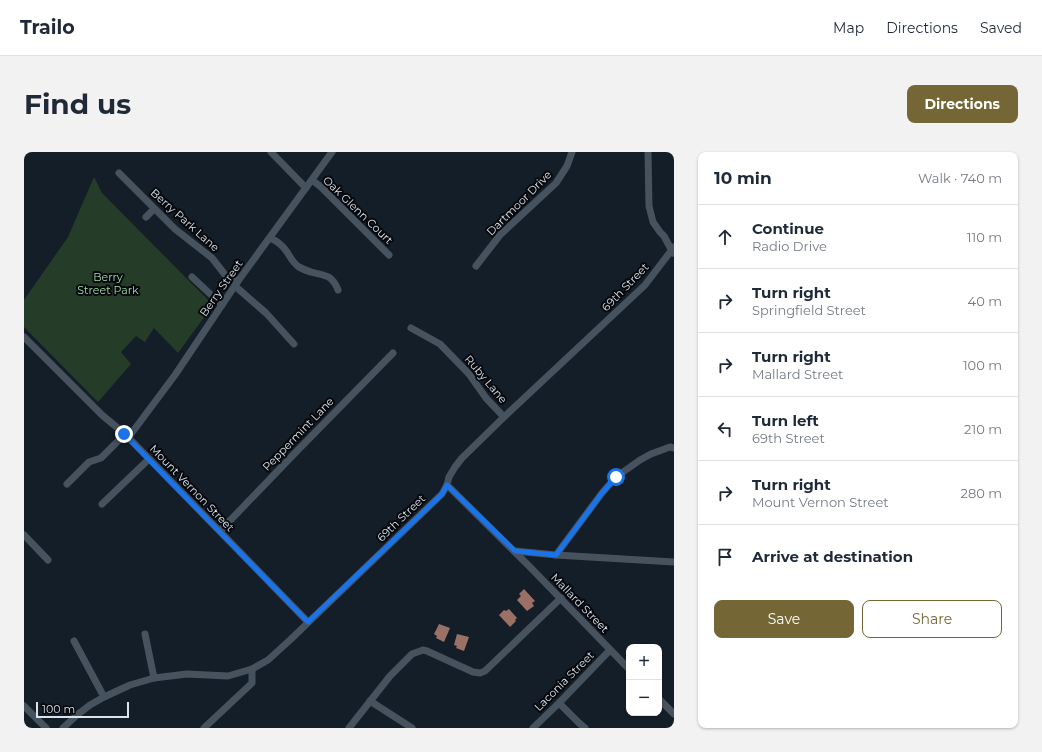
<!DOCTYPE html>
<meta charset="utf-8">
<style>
:root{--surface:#fff;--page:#f2f2f3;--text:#1f2937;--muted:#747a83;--line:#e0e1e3;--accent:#746735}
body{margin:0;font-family:Montserrat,sans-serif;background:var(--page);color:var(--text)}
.controls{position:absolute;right:12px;bottom:12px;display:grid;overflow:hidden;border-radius:8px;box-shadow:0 1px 3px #0004}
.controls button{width:36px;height:36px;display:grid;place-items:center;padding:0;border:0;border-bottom:1px solid var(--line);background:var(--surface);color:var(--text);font:20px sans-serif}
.scale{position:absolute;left:12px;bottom:10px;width:93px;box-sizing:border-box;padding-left:4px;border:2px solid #dce2e9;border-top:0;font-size:11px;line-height:14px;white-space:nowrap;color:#dce2e9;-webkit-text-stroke:3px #05080c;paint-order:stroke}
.stop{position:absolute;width:12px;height:12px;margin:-9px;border:3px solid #1a73e8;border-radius:50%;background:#fff}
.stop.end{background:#1a73e8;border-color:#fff;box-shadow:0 1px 4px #0008}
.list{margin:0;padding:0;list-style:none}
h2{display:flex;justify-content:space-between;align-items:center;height:52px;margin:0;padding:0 16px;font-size:17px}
h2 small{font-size:13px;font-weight:400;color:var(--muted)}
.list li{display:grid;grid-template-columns:26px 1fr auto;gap:12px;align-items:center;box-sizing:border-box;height:64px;padding:0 16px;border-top:1px solid var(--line)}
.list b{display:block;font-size:15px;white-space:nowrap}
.list p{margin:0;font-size:13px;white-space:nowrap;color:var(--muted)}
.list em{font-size:13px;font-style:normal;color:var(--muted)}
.actions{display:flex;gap:8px;padding:12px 16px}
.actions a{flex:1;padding:9px 0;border:1px solid var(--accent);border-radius:8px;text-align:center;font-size:14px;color:var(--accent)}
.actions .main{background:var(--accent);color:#fff}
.icon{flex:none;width:22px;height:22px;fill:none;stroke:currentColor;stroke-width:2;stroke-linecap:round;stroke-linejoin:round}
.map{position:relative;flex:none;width:650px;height:576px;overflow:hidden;border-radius:8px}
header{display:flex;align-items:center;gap:24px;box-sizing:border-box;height:56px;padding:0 20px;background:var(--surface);border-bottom:1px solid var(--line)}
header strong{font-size:19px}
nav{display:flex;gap:22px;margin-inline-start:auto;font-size:14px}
.intro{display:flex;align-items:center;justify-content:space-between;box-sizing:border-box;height:96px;padding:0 24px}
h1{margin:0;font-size:28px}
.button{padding:10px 18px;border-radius:8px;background:var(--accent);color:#fff;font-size:14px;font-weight:700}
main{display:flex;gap:24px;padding:0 24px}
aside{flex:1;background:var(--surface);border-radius:8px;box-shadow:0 1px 3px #0004}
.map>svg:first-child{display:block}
.green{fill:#243c28}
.building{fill:#9b7165}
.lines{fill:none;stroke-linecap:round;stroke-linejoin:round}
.minor{stroke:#46525e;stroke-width:7}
.route{stroke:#1a73e8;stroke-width:5}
.labels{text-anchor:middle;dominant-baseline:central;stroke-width:4;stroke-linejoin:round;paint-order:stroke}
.street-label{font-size:11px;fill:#dce2e9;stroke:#05080c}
.park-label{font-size:11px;fill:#a5dcad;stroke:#05080c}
</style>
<header>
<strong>Trailo</strong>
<nav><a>Map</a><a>Directions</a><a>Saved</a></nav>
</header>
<div class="intro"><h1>Find us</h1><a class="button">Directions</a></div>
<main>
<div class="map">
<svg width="650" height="576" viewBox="0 0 650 576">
<rect width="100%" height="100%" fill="#141e28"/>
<path class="green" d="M 70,25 L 78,41 L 189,153 L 154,201 L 130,176 L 121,190 L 112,184 L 97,200 L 107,212 L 74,250 L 0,175 L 0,148 L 44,85 Z"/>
<g class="building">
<path d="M 500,437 L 511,449 L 508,451 L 510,454 L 503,459 L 493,448 L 497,444 L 495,442 Z"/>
<path d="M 485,457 L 493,466 L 491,468 L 492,469 L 486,475 L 475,463 L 480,458 L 482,459 Z"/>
<path d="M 415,472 L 426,476 L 420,490 L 412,486 L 413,484 L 410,482 Z"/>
<path d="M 433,482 L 445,485 L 440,499 L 432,496 L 433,494 L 430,493 Z"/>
</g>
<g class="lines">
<g class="minor">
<path d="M 247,0 L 282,36"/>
<path d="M 624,0 L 625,54 L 629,70 L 636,80 L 640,84 L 649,101"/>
<path d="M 95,21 L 151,77 L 188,106 L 202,124 L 214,129"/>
<path d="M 288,28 L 297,35 L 365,103"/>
<path d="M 122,65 L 130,57"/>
<path d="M 246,86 C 253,89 259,94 263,100 C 267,106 269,111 275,115 C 279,117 283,119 287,120 C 301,124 308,122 314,138"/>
<path d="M 452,114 L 476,83 L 532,31 L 543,14 L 548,0"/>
<path d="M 168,125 L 198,153"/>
<path d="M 211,134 L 242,161 L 270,192"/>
<path d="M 387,176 L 416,192 L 445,222 L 462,246 L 480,265"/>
<path d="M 0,185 L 78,263 L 101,282 L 284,470"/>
<path d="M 104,286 L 151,223 L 214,129 L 308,0"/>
<path d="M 43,332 L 65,310 L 77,306 L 101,282"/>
<path d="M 423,333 L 505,414 L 605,517"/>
<path d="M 78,352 L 125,307"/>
<path d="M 196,379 L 271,301 L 369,201"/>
<path d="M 0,383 L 24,408"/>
<path d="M 491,399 L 532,403 L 650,410"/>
<path d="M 532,403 L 578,341 L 592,325 L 616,308 L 627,302 L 646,295 L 650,296"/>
<path d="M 121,482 L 130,526"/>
<path d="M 50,489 L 80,545"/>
<path d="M 635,547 L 650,562"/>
<path d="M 346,549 L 388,576"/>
<path d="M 535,551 L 555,571 L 561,576"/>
<path d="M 0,554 L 22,576"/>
<path d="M 39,576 L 53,563 L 66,553 L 80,545 L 106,533 L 130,526 L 163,522 L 204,524 L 228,517 L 244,508 L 266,488 L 418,342 L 423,333 L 425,325 L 431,315 L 438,306 L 480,265 L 621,133 L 650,95"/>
<path d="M 180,576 L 228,531 L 228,517"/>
<path d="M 325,576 L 366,524 L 388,502 L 399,498 L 403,499 L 449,520 L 456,521 L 461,519 L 537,446"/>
<path d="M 509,576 L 535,551 L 586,498"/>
</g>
</g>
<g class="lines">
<path class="route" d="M 100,282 L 284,470 L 418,342 L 423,333 L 491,399 L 532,403 L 578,341 L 592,325"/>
</g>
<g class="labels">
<g class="street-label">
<text transform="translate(495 51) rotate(-45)">Dartmoor Drive</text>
<text transform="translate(334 58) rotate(44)">Oak Glenn Court</text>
<text transform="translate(161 68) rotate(42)">Berry Park Lane</text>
<text transform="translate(601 135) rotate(-46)">69th Street</text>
<text transform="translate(197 136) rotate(-55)">Berry Street</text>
<text transform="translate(462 227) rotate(50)">Ruby Lane</text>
<text transform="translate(274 282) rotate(-46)">Peppermint Lane</text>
<text transform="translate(168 336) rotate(46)">Mount Vernon Street</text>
<text transform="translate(377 366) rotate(-44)">69th Street</text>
<text transform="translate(556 451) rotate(46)">Mallard Street</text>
<text transform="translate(540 529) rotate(-45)">Laconia Street</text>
</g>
<g class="park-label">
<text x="84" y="125">Berry<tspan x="84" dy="13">Street Park</tspan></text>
</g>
</g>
</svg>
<div class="controls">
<button>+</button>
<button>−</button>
</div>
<div class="scale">100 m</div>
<div class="stop" style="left:592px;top:325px"></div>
<div class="stop end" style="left:100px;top:282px"></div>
</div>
<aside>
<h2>10 min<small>Walk · 740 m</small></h2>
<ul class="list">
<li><svg class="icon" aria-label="ahead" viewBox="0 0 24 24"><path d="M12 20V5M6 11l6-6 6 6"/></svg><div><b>Continue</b><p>Radio Drive</p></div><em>110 m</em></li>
<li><svg class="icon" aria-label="right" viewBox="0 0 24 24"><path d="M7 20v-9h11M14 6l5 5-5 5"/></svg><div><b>Turn right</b><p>Springfield Street</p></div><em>40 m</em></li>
<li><svg class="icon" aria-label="right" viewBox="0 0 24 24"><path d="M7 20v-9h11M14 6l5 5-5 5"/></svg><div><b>Turn right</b><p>Mallard Street</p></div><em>100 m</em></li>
<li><svg class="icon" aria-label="left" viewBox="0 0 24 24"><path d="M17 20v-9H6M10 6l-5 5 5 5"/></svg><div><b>Turn left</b><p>69th Street</p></div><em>210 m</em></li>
<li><svg class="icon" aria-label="right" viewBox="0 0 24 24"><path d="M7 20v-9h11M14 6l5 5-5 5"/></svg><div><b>Turn right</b><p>Mount Vernon Street</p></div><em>280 m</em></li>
<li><svg class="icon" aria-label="arrive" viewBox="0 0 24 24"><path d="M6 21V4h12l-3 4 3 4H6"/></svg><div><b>Arrive at destination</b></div></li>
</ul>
<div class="actions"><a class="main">Save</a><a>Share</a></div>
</aside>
</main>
